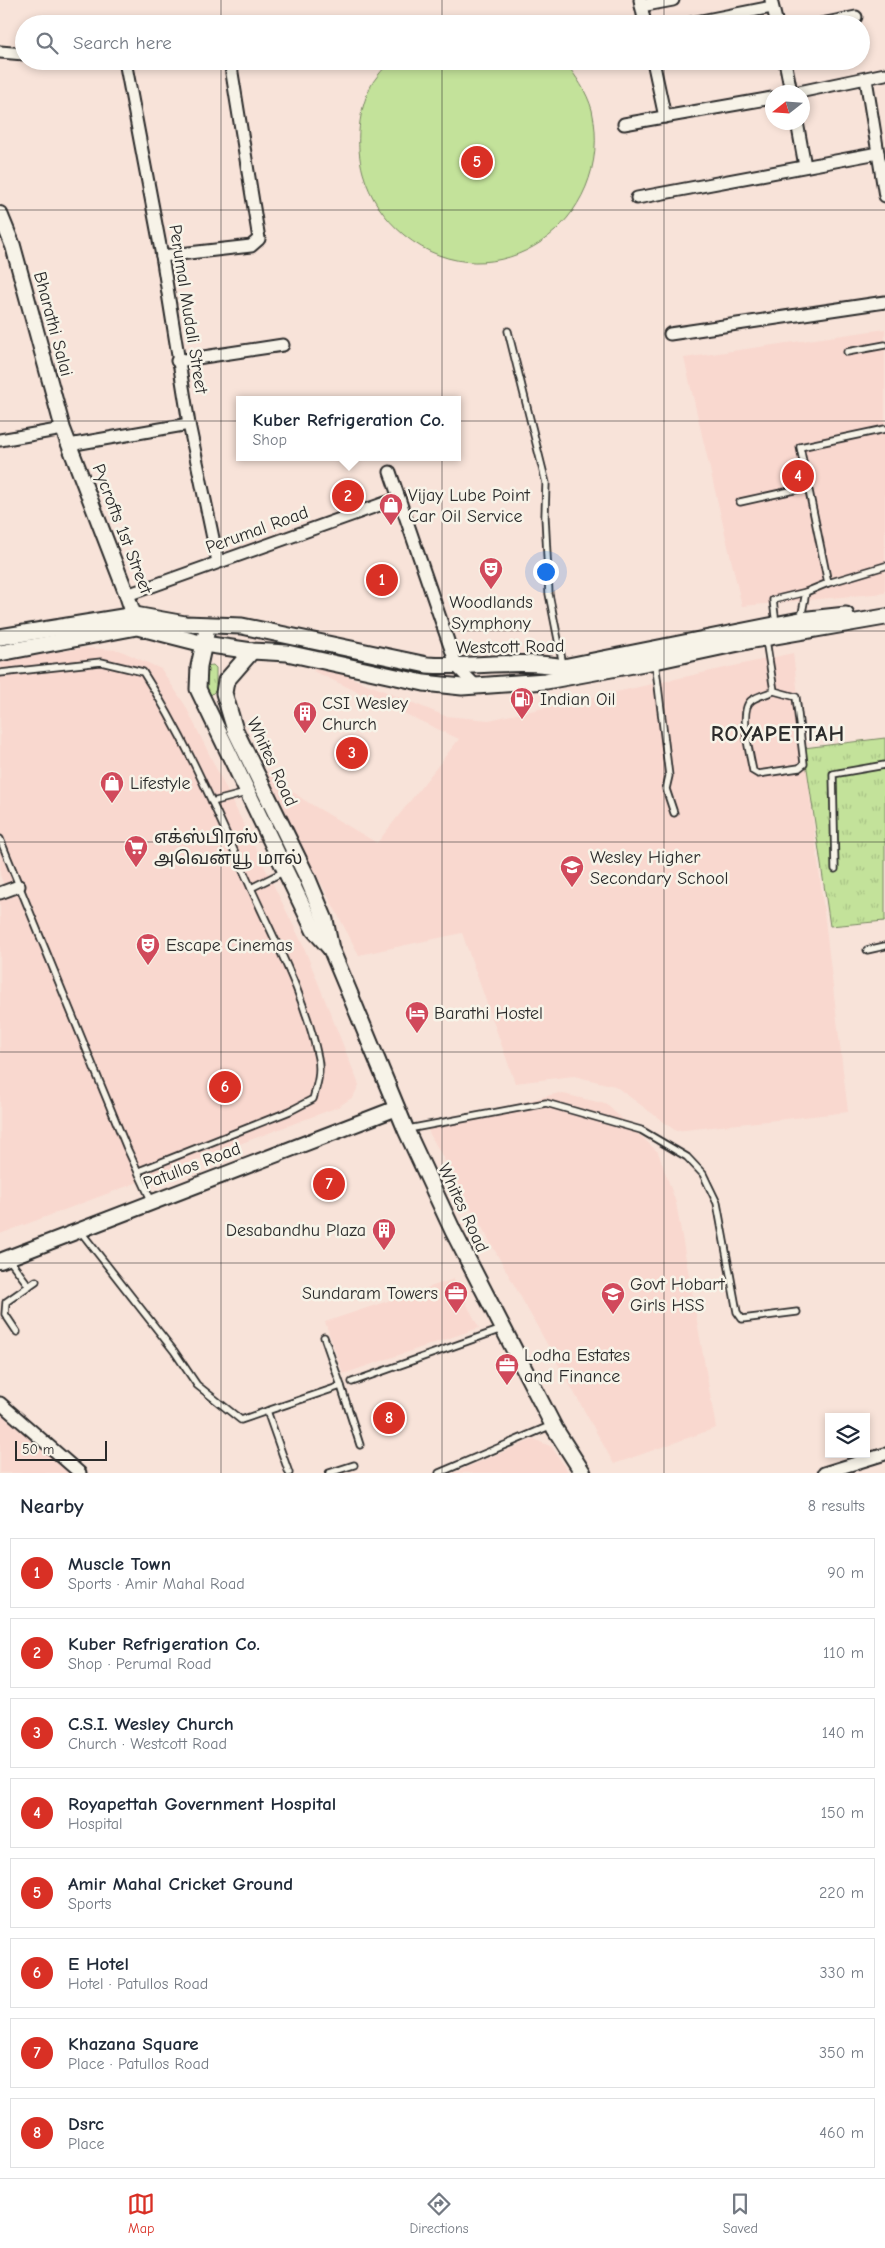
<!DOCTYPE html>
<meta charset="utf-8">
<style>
:root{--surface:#fff;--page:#f6f6f7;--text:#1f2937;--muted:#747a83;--line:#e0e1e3;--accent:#d93025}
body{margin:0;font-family:"Comic Neue","Noto Sans Tamil",sans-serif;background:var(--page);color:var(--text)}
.controls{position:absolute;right:15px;bottom:15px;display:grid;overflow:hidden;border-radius:0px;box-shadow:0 2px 8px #0003}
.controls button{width:45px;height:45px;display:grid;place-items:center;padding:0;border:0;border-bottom:1px solid var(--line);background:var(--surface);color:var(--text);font:25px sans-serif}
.compass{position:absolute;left:765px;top:85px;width:45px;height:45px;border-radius:50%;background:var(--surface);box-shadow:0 2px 8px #0003;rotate:253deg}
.scale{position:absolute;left:15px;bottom:12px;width:92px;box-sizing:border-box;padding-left:5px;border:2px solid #2b2b2b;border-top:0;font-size:14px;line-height:18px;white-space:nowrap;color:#2b2b2b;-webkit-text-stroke:4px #f7f3e8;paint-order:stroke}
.you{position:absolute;left:545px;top:571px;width:18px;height:18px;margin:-12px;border:4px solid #fff;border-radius:50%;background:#1a73e8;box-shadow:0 0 0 8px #1a73e833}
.badge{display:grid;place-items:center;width:32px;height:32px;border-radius:50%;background:var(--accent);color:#fff;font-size:16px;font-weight:700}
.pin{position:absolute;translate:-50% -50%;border:2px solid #fff;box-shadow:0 1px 5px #0006}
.popup{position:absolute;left:236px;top:396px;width:225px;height:65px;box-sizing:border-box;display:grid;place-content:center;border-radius:0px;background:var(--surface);filter:drop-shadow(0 1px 4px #0005);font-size:16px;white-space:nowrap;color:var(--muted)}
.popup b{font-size:19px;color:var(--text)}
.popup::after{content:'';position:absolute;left:50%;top:100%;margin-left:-10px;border:10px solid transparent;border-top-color:var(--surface)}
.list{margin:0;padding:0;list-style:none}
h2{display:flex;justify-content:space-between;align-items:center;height:65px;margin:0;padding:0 20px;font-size:21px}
h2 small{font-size:16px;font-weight:400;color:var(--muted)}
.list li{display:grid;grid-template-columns:32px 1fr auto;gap:15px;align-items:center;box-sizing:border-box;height:70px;margin:0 10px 10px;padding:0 10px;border:1px solid var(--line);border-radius:0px}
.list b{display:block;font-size:19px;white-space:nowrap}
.list p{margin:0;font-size:16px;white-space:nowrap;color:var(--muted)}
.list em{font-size:16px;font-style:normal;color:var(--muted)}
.icon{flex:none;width:28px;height:28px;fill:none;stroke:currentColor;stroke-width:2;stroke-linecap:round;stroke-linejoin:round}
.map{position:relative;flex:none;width:885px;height:1473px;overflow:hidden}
.search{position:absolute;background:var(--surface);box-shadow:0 2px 8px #0003;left:15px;right:15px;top:15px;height:55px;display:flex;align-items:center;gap:12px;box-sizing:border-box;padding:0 18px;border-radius:28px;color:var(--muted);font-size:19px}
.sheet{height:705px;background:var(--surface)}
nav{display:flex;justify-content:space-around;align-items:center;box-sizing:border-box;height:70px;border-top:1px solid var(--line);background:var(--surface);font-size:14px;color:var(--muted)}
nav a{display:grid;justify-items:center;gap:2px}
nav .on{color:var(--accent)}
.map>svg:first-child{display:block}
.built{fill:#f9d8cf}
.grass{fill:url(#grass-tufts);stroke:#778662}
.pitch{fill:#c3e29a;stroke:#778662}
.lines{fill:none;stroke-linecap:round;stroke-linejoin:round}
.service-casing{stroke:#2b2b2b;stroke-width:9}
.minor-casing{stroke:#2b2b2b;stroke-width:15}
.tertiary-casing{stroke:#2b2b2b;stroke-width:18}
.secondary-casing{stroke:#2b2b2b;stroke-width:19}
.service{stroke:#f7f3e8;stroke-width:5.5}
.minor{stroke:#f7f3e8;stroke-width:11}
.tertiary{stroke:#f7f3e8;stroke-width:14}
.secondary{stroke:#f7f3e8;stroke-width:15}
.grid{fill:none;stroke:#2b2b2b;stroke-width:1;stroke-opacity:0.55}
.labels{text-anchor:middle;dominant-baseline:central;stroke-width:5;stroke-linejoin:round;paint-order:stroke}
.street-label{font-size:18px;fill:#2b2b2b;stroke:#f7f3e8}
.poi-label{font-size:18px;fill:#2b2b2b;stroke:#f7f3e8;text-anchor:start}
.district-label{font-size:22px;font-weight:bold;letter-spacing:1px;fill:#2b2b2b;stroke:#f7f3e8}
</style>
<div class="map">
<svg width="885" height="1473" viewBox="0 0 885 1473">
<defs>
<pattern id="grass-tufts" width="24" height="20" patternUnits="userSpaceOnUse" patternTransform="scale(1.25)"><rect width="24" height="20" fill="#c3e29a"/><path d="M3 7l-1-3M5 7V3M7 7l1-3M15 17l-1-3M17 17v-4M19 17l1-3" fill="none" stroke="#a8c285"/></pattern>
</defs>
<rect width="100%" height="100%" fill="#f8e3d9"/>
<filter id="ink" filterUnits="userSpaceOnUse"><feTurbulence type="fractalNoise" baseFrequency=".02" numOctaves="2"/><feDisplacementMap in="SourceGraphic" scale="10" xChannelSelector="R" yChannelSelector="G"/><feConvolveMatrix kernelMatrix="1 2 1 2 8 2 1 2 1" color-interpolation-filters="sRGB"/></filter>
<g filter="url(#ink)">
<g class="built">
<path d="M 885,329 L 885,593 L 742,606 L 684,358 Z"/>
<path d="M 83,648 L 119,650 L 161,669 L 185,705 L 303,945 L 359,1085 L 353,1097 L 338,1107 L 0,1234 L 0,891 L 5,888 L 0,875 L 0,661 Z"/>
<path d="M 793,653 L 848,1112 L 676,1131 L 615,1086 L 574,1076 L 515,1083 L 462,933 L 359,955 L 259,766 L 304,800 L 377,843 L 459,739 L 313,671 L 318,664 L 445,716 L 489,720 Z"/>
<path d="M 559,1093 L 606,1104 L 658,1152 L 676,1203 L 716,1428 L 614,1464 L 426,1127 Z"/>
<path d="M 454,1279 L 479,1328 L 343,1374 L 325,1322 Z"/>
<path d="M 0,1413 L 72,1473 L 0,1473 Z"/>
<path d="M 534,1439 L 552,1447 L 569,1473 L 453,1473 Z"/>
</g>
<g class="grass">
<path d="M 213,665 L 216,668 L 216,690 L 211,695 L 199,673 L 205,666 Z"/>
<path d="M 885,738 L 885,921 L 830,926 L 804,748 Z"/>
</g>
<path class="pitch" d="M 390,61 L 564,61 C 576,76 587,92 592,110 C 617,222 494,308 404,235 C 384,218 370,198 363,173 C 355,144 358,109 373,82 C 378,75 384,68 390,61 Z"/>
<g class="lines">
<g class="service-casing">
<g id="service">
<path d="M 508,331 L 546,483 L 545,516 L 549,594 L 563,665"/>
<path d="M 847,352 L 885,345"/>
<path d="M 740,502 L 808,487"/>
<path d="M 828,583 L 800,447 L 885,429"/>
<path d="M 801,618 L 806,592 L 828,583 L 885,566"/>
<path d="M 776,624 L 773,600 L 806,592"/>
<path d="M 766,640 L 774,691 C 767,694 758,696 752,700 C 738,708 750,756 753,771 L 758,774 L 799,768 L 804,764 L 796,697 L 774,691"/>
<path d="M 655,661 L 669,776 L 666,789 L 674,813"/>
<path d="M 0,673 L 101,662 L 143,672 C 186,739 217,813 250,886 C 275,941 306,998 318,1058 C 321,1073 317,1085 313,1099 L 290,1111 L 139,1171"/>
<path d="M 212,802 L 246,793"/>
<path d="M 0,839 L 126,1146 L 152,1202"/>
<path d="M 835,869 L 833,774 L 885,765"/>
<path d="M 251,888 L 285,871"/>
<path d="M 867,950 L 885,946"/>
<path d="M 408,1129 L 546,1103 L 641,1130 L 687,1157 L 703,1174 L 717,1203 L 737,1312 L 742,1319 L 797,1312"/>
<path d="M 81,1232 L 174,1351 L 197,1385 L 241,1420 L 267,1411 L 289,1473"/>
<path d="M 8,1258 L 29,1286"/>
<path d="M 17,1332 L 5,1314 L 6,1302 L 36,1281"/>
<path d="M 324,1337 L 341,1386"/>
<path d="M 352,1382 L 502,1329"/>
<path d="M 267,1411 L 341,1386 L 360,1445"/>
<path d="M 329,1473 L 354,1465"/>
<path d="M 439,1473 L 552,1425"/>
</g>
</g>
<g class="minor-casing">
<g id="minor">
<path d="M 640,0 L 645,24"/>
<path d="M 771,0 L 777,24"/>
<path d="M 641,6 L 673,0"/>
<path d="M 686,24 L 772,7"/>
<path d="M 821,24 L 856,17"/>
<path d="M 0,52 L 24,54"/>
<path d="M 125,61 L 162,256 L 189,424 L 218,562"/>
<path d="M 653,61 L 665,117"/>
<path d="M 785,61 L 791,92"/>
<path d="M 866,79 L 885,196"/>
<path d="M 799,92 L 885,74"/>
<path d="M 797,122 L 805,166"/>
<path d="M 624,124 L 772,98"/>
<path d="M 637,198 L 878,153"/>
<path d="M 162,256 L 251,246 L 259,239 L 231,67"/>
<path d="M 670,334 L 885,302"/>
<path d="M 177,361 L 283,345"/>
<path d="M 0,440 L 63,429"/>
<path d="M 69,445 L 189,424"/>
<path d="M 390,472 L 457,667 L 476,686"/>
<path d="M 127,595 L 399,498"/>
<path d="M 0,893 L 19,886"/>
<path d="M 0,1403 L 80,1473"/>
<path d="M 824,1473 L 885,1454"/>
</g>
</g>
<g class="tertiary-casing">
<g id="tertiary">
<path d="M 0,214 L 13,246 L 63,429 L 127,595 L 137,625"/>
<path d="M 0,1261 L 397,1108"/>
</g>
</g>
<g class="secondary-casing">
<g id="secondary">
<path d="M 206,634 L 199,666 L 198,689 L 314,930 L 330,948"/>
<path d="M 0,637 L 135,615 L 185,624 L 242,626 L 427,665 C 472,668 519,659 563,667 L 800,620 L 846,615"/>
<path d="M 252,651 L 226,681 L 224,693 L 235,730 L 307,877 L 325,920 L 331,949 L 349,992 L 406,1130 L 453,1231 L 555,1429 L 583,1473"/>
<path d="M 0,653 L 137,627 L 204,644 L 252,651 L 287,653 L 424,683 L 462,687 L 546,681 L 655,661 L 753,640 L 885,617"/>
</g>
</g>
<use href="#service" class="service"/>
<use href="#minor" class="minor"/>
<use href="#tertiary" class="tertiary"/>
<use href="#secondary" class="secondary"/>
</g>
</g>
<path class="grid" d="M 221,0 L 221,24M 442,0 L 442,24M 664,0 L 664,24M 221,61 L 221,1473M 442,61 L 442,1473M 664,61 L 664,1473M 0,210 L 885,210M 0,421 L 885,421M 0,631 L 885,631M 0,842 L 885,842M 0,1052 L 885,1052M 0,1263 L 885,1263"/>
<defs>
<g id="shop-pin" transform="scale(1.25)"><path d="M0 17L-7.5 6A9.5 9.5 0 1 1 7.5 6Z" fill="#d1495b" stroke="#f7f3e8"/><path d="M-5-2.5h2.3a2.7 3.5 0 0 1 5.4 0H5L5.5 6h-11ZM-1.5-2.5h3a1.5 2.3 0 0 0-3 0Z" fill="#fff"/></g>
<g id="theatre-pin" transform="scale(1.25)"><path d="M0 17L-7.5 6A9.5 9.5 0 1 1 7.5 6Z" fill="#d1495b" stroke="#f7f3e8"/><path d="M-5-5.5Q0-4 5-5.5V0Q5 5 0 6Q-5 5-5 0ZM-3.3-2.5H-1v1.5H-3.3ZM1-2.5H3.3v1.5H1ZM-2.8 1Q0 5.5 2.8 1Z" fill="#fff"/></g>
<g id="fuel-pin" transform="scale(1.25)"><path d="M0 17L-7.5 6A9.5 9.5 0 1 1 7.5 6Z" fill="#d1495b" stroke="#f7f3e8"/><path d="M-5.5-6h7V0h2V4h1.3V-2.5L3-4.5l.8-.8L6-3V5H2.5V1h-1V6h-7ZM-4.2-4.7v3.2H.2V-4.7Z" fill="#fff"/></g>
<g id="building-pin" transform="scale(1.25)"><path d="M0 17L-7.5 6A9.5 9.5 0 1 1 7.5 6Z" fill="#d1495b" stroke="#f7f3e8"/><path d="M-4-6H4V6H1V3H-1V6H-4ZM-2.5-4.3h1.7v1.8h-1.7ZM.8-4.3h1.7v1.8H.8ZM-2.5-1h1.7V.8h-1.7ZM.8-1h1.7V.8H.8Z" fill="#fff"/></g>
<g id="supermarket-pin" transform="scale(1.25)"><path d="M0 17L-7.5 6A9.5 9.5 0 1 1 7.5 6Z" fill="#d1495b" stroke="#f7f3e8"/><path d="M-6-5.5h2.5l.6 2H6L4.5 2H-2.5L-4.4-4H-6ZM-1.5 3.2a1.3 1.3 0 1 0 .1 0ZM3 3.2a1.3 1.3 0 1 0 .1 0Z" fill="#fff"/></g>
<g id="school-pin" transform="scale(1.25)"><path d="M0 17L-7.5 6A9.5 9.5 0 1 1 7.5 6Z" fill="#d1495b" stroke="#f7f3e8"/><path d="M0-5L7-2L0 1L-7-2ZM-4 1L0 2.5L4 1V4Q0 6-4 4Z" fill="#fff"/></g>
<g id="hotel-pin" transform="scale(1.25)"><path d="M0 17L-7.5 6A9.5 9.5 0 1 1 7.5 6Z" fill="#d1495b" stroke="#f7f3e8"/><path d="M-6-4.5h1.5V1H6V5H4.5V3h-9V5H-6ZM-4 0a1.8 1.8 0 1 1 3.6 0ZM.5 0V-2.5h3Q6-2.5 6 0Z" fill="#fff"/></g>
<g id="office-pin" transform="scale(1.25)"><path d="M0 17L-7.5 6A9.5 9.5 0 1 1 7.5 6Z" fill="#d1495b" stroke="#f7f3e8"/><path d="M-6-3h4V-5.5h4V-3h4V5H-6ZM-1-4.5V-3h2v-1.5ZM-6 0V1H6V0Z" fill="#fff"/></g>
</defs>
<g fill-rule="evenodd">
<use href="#shop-pin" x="391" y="505"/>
<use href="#theatre-pin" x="491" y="569"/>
<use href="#fuel-pin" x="522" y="699"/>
<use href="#building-pin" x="305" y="713"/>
<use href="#shop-pin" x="112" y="783"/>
<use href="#supermarket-pin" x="136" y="847"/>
<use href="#school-pin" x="572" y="867"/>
<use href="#theatre-pin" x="148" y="945"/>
<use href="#hotel-pin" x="417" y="1013"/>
<use href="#building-pin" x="384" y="1230"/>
<use href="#office-pin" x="456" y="1293"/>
<use href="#school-pin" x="613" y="1294"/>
<use href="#office-pin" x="507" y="1365"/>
</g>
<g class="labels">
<g class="street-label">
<text transform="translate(188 309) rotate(81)">Perumal Mudali Street</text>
<text transform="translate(53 324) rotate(75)">Bharathi Salai</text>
<text transform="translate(122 529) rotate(69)">Pycrofts 1st Street</text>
<text transform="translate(257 530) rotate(-20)">Perumal Road</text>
<text transform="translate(510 647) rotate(-1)">Westcott Road</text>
<text transform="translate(272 762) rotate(65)">Whites Road</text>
<text transform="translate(192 1166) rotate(-21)">Patullos Road</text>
<text transform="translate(463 1208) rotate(65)">Whites Road</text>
</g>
<g class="poi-label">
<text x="408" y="495">Vijay Lube Point<tspan x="408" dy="21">Car Oil Service</tspan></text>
<text x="491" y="602" text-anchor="middle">Woodlands<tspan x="491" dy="21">Symphony</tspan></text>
<text x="540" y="699">Indian Oil</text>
<text x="322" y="703">CSI Wesley<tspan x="322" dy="21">Church</tspan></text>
<text x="130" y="783">Lifestyle</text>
<text x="154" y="837">எக்ஸ்பிரஸ்<tspan x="154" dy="21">அவென்யூ மால்</tspan></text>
<text x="590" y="857">Wesley Higher<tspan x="590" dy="21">Secondary School</tspan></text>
<text x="166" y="945">Escape Cinemas</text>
<text x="434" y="1013">Barathi Hostel</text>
<text x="366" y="1230" text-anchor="end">Desabandhu Plaza</text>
<text x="630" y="1284">Govt Hobart<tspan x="630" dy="21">Girls HSS</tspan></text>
<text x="438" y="1293" text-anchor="end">Sundaram Towers</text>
<text x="524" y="1355">Lodha Estates<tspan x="524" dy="21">and Finance</tspan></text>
</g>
<g class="district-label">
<text x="778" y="734">ROYAPETTAH</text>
</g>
</g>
</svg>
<div class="controls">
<button><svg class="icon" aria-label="layers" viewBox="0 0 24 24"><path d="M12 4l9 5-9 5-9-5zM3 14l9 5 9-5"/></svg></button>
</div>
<svg class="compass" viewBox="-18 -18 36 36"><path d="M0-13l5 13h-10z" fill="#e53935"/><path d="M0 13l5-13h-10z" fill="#747a83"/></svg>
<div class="scale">50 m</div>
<div class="you"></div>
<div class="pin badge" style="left:382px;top:580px">1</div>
<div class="pin badge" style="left:348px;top:496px">2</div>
<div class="popup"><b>Kuber Refrigeration Co.</b>Shop</div>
<div class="pin badge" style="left:352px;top:753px">3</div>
<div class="pin badge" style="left:798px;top:476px">4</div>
<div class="pin badge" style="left:477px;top:162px">5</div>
<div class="pin badge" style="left:225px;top:1087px">6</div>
<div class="pin badge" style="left:329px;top:1184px">7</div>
<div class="pin badge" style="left:389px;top:1418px">8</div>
<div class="search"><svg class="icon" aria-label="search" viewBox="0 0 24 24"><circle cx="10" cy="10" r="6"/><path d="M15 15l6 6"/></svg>Search here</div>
</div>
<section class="sheet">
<h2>Nearby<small>8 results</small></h2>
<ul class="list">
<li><span class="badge">1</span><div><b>Muscle Town</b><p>Sports · Amir Mahal Road</p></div><em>90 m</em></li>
<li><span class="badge">2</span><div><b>Kuber Refrigeration Co.</b><p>Shop · Perumal Road</p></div><em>110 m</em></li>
<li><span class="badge">3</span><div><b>C.S.I. Wesley Church</b><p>Church · Westcott Road</p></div><em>140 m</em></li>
<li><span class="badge">4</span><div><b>Royapettah Government Hospital</b><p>Hospital</p></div><em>150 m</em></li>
<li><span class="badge">5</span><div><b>Amir Mahal Cricket Ground</b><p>Sports</p></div><em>220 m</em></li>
<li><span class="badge">6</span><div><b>E Hotel</b><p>Hotel · Patullos Road</p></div><em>330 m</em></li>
<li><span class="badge">7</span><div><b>Khazana Square</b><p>Place · Patullos Road</p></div><em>350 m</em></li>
<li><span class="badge">8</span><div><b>Dsrc</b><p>Place</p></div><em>460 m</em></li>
</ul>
</section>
<nav>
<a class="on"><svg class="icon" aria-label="map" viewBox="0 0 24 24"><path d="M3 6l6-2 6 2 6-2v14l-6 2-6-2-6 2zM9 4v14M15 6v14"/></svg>Map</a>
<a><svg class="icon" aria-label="directions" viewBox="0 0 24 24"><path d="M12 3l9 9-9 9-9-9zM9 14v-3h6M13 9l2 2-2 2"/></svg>Directions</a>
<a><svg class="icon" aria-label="saved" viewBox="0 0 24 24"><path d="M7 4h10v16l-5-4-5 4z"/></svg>Saved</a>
</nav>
